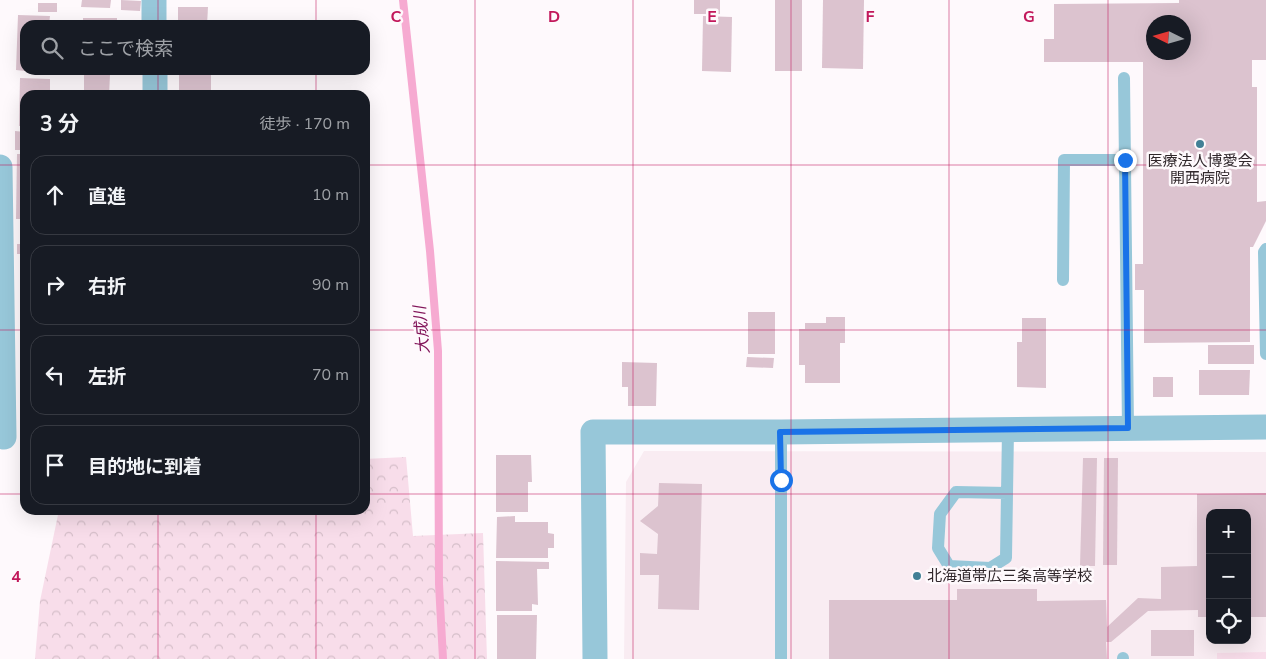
<!DOCTYPE html>
<html lang="ja">
<meta charset="utf-8">
<style>
:root{--surface:#171b24;--page:#242831;--text:#f1f3f6;--muted:#9ea1a6;--line:#363941}
body{margin:0;font-family:"Nunito Sans","Noto Sans JP",sans-serif;background:var(--page);color:var(--text)}
.controls{position:absolute;right:15px;bottom:15px;display:grid;overflow:hidden;border-radius:10px;box-shadow:0 5px 20px #0002}
.controls button{width:45px;height:45px;display:grid;place-items:center;padding:0;border:0;border-bottom:1px solid var(--line);background:var(--surface);color:var(--text);font:25px sans-serif}
.compass{position:absolute;left:1146px;top:15px;width:45px;height:45px;border-radius:50%;background:var(--surface);box-shadow:0 5px 20px #0002;rotate:275deg}
.stop{position:absolute;width:15px;height:15px;margin:-11px;border:4px solid #1a73e8;border-radius:50%;background:#fff}
.stop.end{background:#1a73e8;border-color:#fff;box-shadow:0 1px 5px #0008}
.list{margin:0;padding:0;list-style:none}
h2{display:flex;justify-content:space-between;align-items:center;height:65px;margin:0;padding:0 20px;font-size:21px}
h2 small{font-size:16px;font-weight:400;color:var(--muted)}
.list li{display:grid;grid-template-columns:32px 1fr auto;gap:15px;align-items:center;box-sizing:border-box;height:80px;margin:0 10px 10px;padding:0 10px;border:1px solid var(--line);border-radius:15px}
.list b{display:block;font-size:19px;white-space:nowrap}
.list em{font-size:16px;font-style:normal;color:var(--muted)}
.icon{flex:none;width:28px;height:28px;fill:none;stroke:currentColor;stroke-width:2;stroke-linecap:round;stroke-linejoin:round}
.map{position:relative;flex:none;width:1266px;height:659px;overflow:hidden}
.search{position:absolute;background:var(--surface);box-shadow:0 5px 20px #0002;left:20px;top:20px;width:350px;height:55px;display:flex;align-items:center;gap:12px;box-sizing:border-box;padding:0 18px;border-radius:15px;color:var(--muted);font-size:19px}
.panel{position:absolute;background:var(--surface);box-shadow:0 5px 20px #0002;left:20px;top:90px;width:350px;height:425px;border-radius:15px}
.map>svg:first-child{display:block}
.built{fill:#f9ecf2;fill-rule:evenodd}
.forest{fill:url(#forest-crowns)}
.park{fill:#f8ddea}
.lines{fill:none;stroke-linecap:round;stroke-linejoin:round}
.stream{stroke:#f6aad1;stroke-width:8}
.building{fill:#dcc3cf;fill-rule:evenodd}
.lane{stroke:#97c7d9;stroke-width:12}
.street{stroke:#97c7d9;stroke-width:25}
.route{stroke:#1a73e8;stroke-width:6}
.grid{fill:none;stroke:#c2185b;stroke-width:1;stroke-opacity:0.55}
.poi-dot{fill:#428096;stroke:#fef9fc;stroke-width:2}
.labels{text-anchor:middle;dominant-baseline:central;stroke-width:5;stroke-linejoin:round;paint-order:stroke}
.poi-label{font-size:15px;fill:#31282c;stroke:#fef9fc}
.water-label{font-size:16px;font-style:italic;fill:#82165a;stroke:#fef9fc}
.grid-label{font-size:16px;text-anchor:middle;font-weight:bold;fill:#c2185b;stroke:#fef9fc;stroke-width:5;stroke-linejoin:round;paint-order:stroke}
</style>
<div class="map">
<svg width="1266" height="659" viewBox="0 0 1266 659">
<defs>
<pattern id="forest-crowns" width="20" height="18" patternUnits="userSpaceOnUse" patternTransform="scale(1.25)"><rect width="20" height="18" fill="#f8ddea"/><path d="M2 6a3 3 0 1 1 6 0M12 15a3 3 0 1 1 6 0" fill="none" stroke="#d5bec9"/></pattern>
</defs>
<rect width="100%" height="100%" fill="#fef9fc"/>
<path class="built" d="M 644,451 L 1266,452 L 1266,659 L 624,659 L 626,482 ZM 1210,513 L 1247,513 L 1247,640 L 1210,640 Z"/>
<path class="forest" d="M 406,457 L 413,536 L 483,533 L 487,659 L 35,659 L 40,601 L 59,510 L 365,510 L 365,459 Z"/>
<path class="park" d="M 1266,652 L 1266,659 L 1217,659 L 1217,653 Z"/>
<g class="lines">
<path class="stream" d="M 403,0 L 430,251 L 438,351 L 439,584 L 443,659"/>
</g>
<g class="building">
<path d="M 82,0 L 111,0 L 110,8 L 81,7 Z"/>
<path d="M 121,0 L 141,1 L 140,11 L 121,10 Z"/>
<rect x="694" y="0" width="26" height="14"/>
<rect x="775" y="0" width="27" height="71"/>
<path d="M 823,0 L 864,0 L 863,69 L 822,68 Z"/>
<path d="M 1179,0 L 1266,0 L 1266,60 L 1252,60 L 1252,87 L 1257,87 L 1257,202 L 1266,201 L 1266,221 L 1253,247 L 1250,247 L 1250,342 L 1144,343 L 1144,290 L 1135,290 L 1135,264 L 1143,264 L 1143,62 L 1044,62 L 1044,39 L 1054,39 L 1054,4 L 1179,3 ZM 1154,22 L 1184,22 L 1184,52 L 1154,52 Z"/>
<rect x="38" y="3" width="19" height="9"/>
<path d="M 178,7 L 208,7 L 207,25 L 178,25 Z"/>
<path d="M 18,15 L 50,16 L 49,25 L 25,25 L 25,71 L 16,70 Z"/>
<path d="M 703,16 L 732,17 L 731,72 L 702,71 Z"/>
<rect x="83" y="18" width="34" height="7"/>
<rect x="179" y="70" width="32" height="25"/>
<path d="M 84,75 L 110,75 L 109,95 L 84,95 Z"/>
<path d="M 20,78 L 50,79 L 50,95 L 25,95 L 25,126 L 19,126 Z"/>
<path d="M 15,131 L 25,132 L 25,150 L 15,150 Z"/>
<path d="M 17,154 L 25,154 L 25,219 L 16,219 Z"/>
<rect x="17" y="244" width="8" height="10"/>
<rect x="748" y="312" width="27" height="42"/>
<path d="M 826,317 L 845,317 L 845,343 L 840,343 L 840,383 L 805,383 L 805,365 L 799,365 L 799,329 L 805,329 L 805,323 L 826,323 Z"/>
<path d="M 1022,318 L 1046,318 L 1046,388 L 1017,387 L 1017,342 L 1022,342 Z"/>
<rect x="1208" y="345" width="46" height="19"/>
<path d="M 747,357 L 774,358 L 773,368 L 746,367 Z"/>
<path d="M 622,362 L 657,363 L 656,406 L 628,406 L 628,387 L 622,387 Z"/>
<path d="M 1199,370 L 1250,370 L 1249,395 L 1199,395 Z"/>
<rect x="1153" y="377" width="20" height="20"/>
<path d="M 496,455 L 531,455 L 532,482 L 528,482 L 528,512 L 496,512 Z"/>
<path d="M 1083,458 L 1097,458 L 1095,566 L 1080,566 Z"/>
<path d="M 1104,458 L 1118,458 L 1117,565 L 1103,565 Z"/>
<path d="M 659,483 L 702,484 L 699,610 L 658,609 L 659,575 L 640,575 L 640,553 L 657,554 L 658,534 L 640,521 L 658,506 Z"/>
<path d="M 1266,493 L 1266,617 L 1247,617 L 1247,513 L 1210,513 L 1210,617 L 1198,617 L 1198,610 L 1148,611 L 1111,642 L 1106,642 L 1107,659 L 829,659 L 829,600 L 957,600 L 957,589 L 1037,589 L 1037,601 L 1106,600 L 1107,627 L 1138,598 L 1161,599 L 1161,567 L 1197,566 L 1197,494 Z"/>
<path d="M 515,516 L 515,522 L 548,522 L 548,533 L 554,534 L 554,548 L 548,548 L 548,558 L 496,558 L 497,517 Z"/>
<path d="M 496,561 L 549,562 L 549,569 L 537,569 L 538,605 L 532,604 L 532,611 L 496,611 Z"/>
<path d="M 497,615 L 537,615 L 536,659 L 497,659 Z"/>
<rect x="1151" y="630" width="43" height="26"/>
</g>
<g class="lines">
<g class="lane">
<path d="M 1124,78 L 1128,428"/>
<path d="M 1266,249 L 1264,252 L 1266,354"/>
<path d="M 1063,280 L 1064,160 L 1125,160"/>
<path d="M 781,432 L 781,659"/>
<path d="M 1007,493 L 956,492 L 940,514 L 938,548 L 949,566 L 990,568 L 1006,558 L 1008,430"/>
<path d="M 1123,659 L 1123,658"/>
</g>
<g class="street">
<path d="M 154,0 L 154,25"/>
<path d="M 155,70 L 155,95"/>
<path d="M 0,167 L 4,437"/>
<path d="M 595,659 L 593,432 L 781,432 L 1266,427"/>
</g>
</g>
<g class="lines">
<path class="route" d="M 781,480 L 780,432 L 1128,428 L 1125,160"/>
</g>
<path class="grid" d="M 158,0 L 158,25M 316,0 L 316,25M 475,0 L 475,659M 633,0 L 633,659M 791,0 L 791,659M 949,0 L 949,659M 1108,0 L 1108,659M 158,70 L 158,95M 316,70 L 316,95M 0,165 L 25,165M 365,165 L 1266,165M 0,330 L 25,330M 365,330 L 1266,330M 0,494 L 25,494M 365,494 L 1266,494M 158,510 L 158,659M 316,510 L 316,659"/>
<g class="poi-dot">
<circle cx="1200" cy="144" r="5"/>
<circle cx="917" cy="576" r="5"/>
</g>
<g class="labels">
<g class="poi-label">
<text x="1200" y="161">医療法人博愛会<tspan x="1200" dy="17">開西病院</tspan></text>
<text x="927" y="576" text-anchor="start">北海道帯広三条高等学校</text>
</g>
<g class="water-label">
<text transform="translate(422 330) rotate(-95)">大成川</text>
</g>
</g>
<g class="grid-label">
<text x="396" y="22">C</text>
<text x="554" y="22">D</text>
<text x="712" y="22">E</text>
<text x="870" y="22">F</text>
<text x="1029" y="22">G</text>
<text x="16" y="582">4</text>
</g>
</svg>
<div class="controls">
<button>+</button>
<button>−</button>
<button><svg class="icon" aria-label="locate" viewBox="0 0 24 24"><circle cx="12" cy="12" r="6"/><path d="M12 2v4M12 18v4M2 12h4M18 12h4"/></svg></button>
</div>
<svg class="compass" viewBox="-18 -18 36 36"><path d="M0-13l5 13h-10z" fill="#e53935"/><path d="M0 13l5-13h-10z" fill="#9ea1a6"/></svg>
<div class="stop" style="left:781px;top:480px"></div>
<div class="stop end" style="left:1125px;top:160px"></div>
<div class="search"><svg class="icon" aria-label="search" viewBox="0 0 24 24"><circle cx="10" cy="10" r="6"/><path d="M15 15l6 6"/></svg>ここで検索</div>
<section class="panel">
<h2>3 分<small>徒歩 · 170 m</small></h2>
<ul class="list">
<li><svg class="icon" aria-label="ahead" viewBox="0 0 24 24"><path d="M12 20V5M6 11l6-6 6 6"/></svg><div><b>直進</b></div><em>10 m</em></li>
<li><svg class="icon" aria-label="right" viewBox="0 0 24 24"><path d="M7 20v-9h11M14 6l5 5-5 5"/></svg><div><b>右折</b></div><em>90 m</em></li>
<li><svg class="icon" aria-label="left" viewBox="0 0 24 24"><path d="M17 20v-9H6M10 6l-5 5 5 5"/></svg><div><b>左折</b></div><em>70 m</em></li>
<li><svg class="icon" aria-label="arrive" viewBox="0 0 24 24"><path d="M6 21V4h12l-3 4 3 4H6"/></svg><div><b>目的地に到着</b></div></li>
</ul>
</section>
</div>
